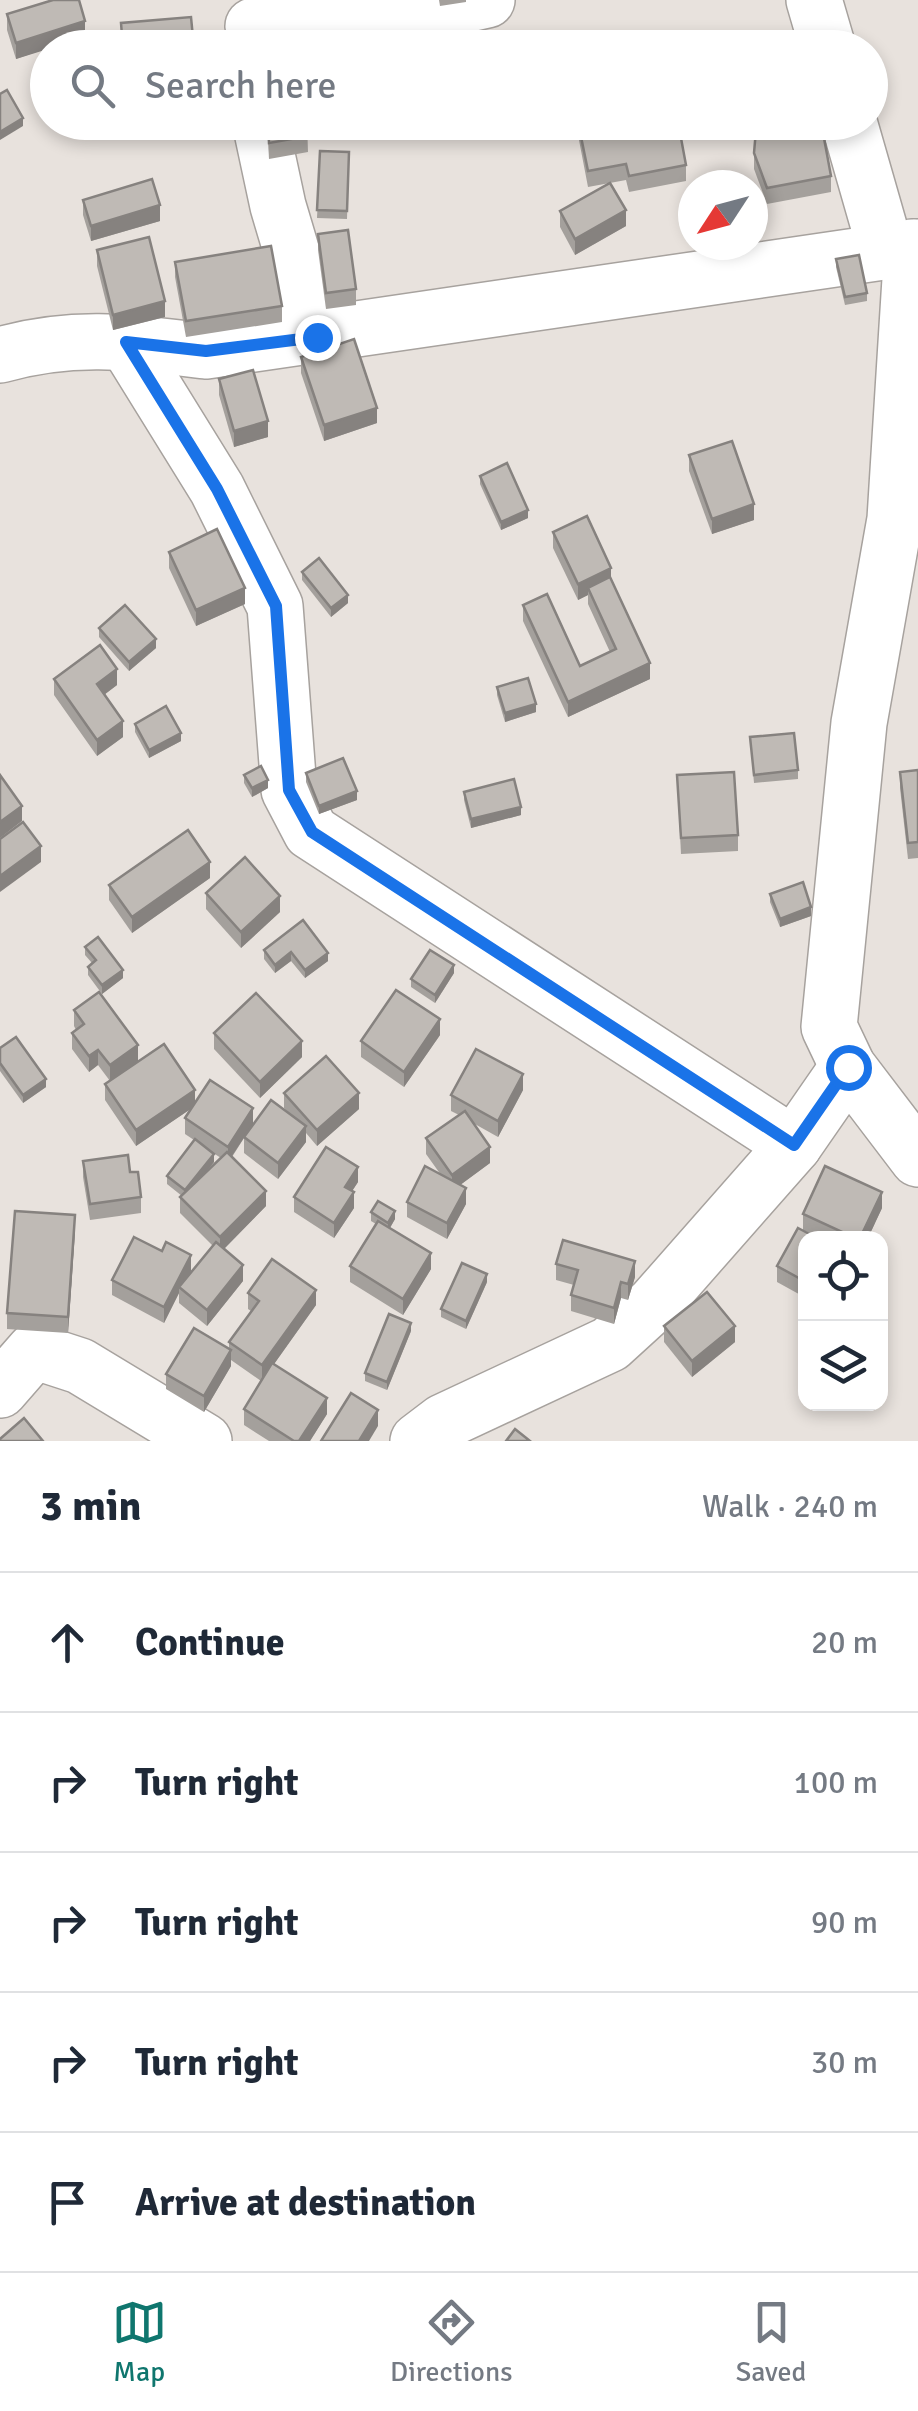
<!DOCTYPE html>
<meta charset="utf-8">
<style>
:root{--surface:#fff;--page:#f6f6f7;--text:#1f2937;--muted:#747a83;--line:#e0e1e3;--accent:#0f766e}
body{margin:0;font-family:Signika,sans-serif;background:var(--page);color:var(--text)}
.controls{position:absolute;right:30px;bottom:30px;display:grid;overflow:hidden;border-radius:20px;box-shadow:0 5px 15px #0003}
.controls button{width:90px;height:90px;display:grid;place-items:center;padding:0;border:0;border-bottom:2px solid var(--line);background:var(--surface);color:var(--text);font:50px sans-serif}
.compass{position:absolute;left:678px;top:170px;width:90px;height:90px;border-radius:50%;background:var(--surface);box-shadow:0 5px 15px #0003;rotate:234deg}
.stop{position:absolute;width:30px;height:30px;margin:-22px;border:8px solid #1a73e8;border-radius:50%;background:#fff}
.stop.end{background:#1a73e8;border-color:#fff;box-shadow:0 2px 10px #0008}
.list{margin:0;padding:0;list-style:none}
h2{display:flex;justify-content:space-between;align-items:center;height:130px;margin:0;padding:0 40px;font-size:42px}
h2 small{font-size:32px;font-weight:400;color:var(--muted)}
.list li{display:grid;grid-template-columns:65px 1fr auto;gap:30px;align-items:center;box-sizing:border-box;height:140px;padding:0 40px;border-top:2px solid var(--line)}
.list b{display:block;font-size:38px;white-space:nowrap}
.list em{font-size:32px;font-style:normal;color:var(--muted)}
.icon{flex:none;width:55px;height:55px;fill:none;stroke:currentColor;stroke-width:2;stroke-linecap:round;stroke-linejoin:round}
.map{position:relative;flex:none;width:918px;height:1441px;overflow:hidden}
.search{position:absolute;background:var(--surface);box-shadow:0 5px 15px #0003;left:30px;right:30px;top:30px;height:110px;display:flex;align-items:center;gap:25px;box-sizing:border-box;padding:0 35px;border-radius:55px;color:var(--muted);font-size:38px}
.sheet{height:830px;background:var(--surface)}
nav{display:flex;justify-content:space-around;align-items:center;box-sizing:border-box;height:140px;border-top:2px solid var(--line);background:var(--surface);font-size:28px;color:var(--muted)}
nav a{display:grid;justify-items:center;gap:5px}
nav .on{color:var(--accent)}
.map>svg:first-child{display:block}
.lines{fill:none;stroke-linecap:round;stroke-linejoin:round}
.minor-casing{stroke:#a7a29e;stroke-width:58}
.minor{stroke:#fff;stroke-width:55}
.wall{fill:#a4a09c;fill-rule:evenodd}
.shaded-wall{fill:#86827f}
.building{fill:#bfbab5;stroke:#86827f;stroke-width:2.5}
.route{stroke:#1a73e8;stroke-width:12}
</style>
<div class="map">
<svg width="918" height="1441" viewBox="0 0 918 1441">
<rect width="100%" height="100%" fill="#e8e2dd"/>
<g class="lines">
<g class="minor-casing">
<g id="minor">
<path d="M 814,0 L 828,48"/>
<path d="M 253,26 L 416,16 L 487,0"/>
<path d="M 260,122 L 278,206 L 317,337"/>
<path d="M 849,122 L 886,251"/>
<path d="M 912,247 L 895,519 L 859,723 L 829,1027 L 848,1067 L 918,1159"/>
<path d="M 126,342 L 217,489 L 275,606 L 289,790 L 311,832 L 794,1145"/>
<path d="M 0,355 C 73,334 131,342 206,351 L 918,247"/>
<path d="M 0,1390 L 34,1351 L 80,1366 L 204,1441"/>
<path d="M 418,1441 L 443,1422 L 610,1344 L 655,1303 L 794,1145 L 848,1067"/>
</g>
</g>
<use href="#minor" class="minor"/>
</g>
<g class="wall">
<path d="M 439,0 L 466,0 L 466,2 L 440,6 Z"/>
<path d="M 7,14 L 85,37 L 48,48 L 16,59 L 7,30 Z"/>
<path d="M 48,80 L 48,111 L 43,112 L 40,81 Z"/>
<path d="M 267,122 L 307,122 L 308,152 L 269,159 Z"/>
<path d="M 578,122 L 686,165 L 686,181 L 629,192 L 626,180 L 588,187 L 578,135 Z"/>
<path d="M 320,151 L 349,152 L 347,219 L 317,218 Z"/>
<path d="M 754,153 L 831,176 L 831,192 L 767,204 L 754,169 Z"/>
<path d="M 83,200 L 160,221 L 91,241 L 83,215 Z"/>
<path d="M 560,211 L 626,226 L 575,255 L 560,227 Z"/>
<path d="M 318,234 L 356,289 L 356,305 L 326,309 L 318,250 Z"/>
<path d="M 97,250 L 165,317 L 113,330 L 97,266 Z"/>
<path d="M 836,259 L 867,293 L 867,301 L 845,305 L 836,267 Z"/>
<path d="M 175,262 L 282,306 L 282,322 L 186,337 L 175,277 Z"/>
<path d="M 301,357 L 377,423 L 324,441 L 301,373 Z"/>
<path d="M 219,379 L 268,437 L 234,447 L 219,395 Z"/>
<path d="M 689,455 L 754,520 L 712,534 L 689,471 Z"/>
<path d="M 480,476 L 528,518 L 501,530 L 480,484 Z"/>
<path d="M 553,532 L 611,580 L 650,679 L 568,717 L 523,621 L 523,605 L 580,666 L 610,652 L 588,604 L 588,595 L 578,600 L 553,548 Z"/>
<path d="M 169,552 L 245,604 L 196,626 L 169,568 Z"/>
<path d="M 302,572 L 348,603 L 331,617 L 302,580 Z"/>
<path d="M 99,628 L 156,648 L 129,671 L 99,637 Z"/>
<path d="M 54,679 L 117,685 L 104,695 L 123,737 L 97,756 L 54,695 Z"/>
<path d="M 497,687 L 536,712 L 505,722 L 497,695 Z"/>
<path d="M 135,724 L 181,741 L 149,758 L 135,732 Z"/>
<path d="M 750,737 L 798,770 L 798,779 L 754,783 Z"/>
<path d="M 918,770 L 918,858 L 908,859 L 900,788 L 900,772 Z"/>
<path d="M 306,773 L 357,800 L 319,814 L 306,782 Z"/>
<path d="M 244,775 L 268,788 L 252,797 L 244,783 Z"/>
<path d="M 677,775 L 738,835 L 738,851 L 681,854 Z"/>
<path d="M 464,792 L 521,815 L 471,828 L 464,800 Z"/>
<path d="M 210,878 L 132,933 L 109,900 L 109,885 Z"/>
<path d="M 206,893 L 280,912 L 241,948 L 206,909 Z"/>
<path d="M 770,894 L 811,916 L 780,927 L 770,902 Z"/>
<path d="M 303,920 L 328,961 L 305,978 L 291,961 L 275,973 L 264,959 L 264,950 Z"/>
<path d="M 85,947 L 123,978 L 102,994 L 88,975 L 88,967 L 92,963 L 85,955 Z"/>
<path d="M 454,973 L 435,1003 L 411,987 L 411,979 Z"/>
<path d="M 74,1010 L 138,1061 L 113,1079 L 195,1104 L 253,1124 L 289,1113 L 284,1108 L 284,1093 L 359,1109 L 317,1146 L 306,1133 L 306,1142 L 278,1179 L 244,1153 L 244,1138 L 232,1157 L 266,1206 L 224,1249 L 243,1281 L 207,1326 L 179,1303 L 179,1293 L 164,1323 L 112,1295 L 112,1280 L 191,1271 L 187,1278 L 213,1246 L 180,1213 L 180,1197 L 182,1196 L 167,1184 L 167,1176 L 194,1140 L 185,1134 L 185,1118 L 192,1108 L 136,1146 L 105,1100 L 105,1084 L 110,1081 L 98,1065 L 89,1072 L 72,1049 L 72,1033 L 76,1030 L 74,1026 ZM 207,1149 L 221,1158 L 206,1172 L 214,1162 Z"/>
<path d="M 214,1033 L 302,1057 L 260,1098 L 214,1049 Z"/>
<path d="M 440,1035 L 404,1087 L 361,1057 L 361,1041 Z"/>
<path d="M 0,1048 L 46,1087 L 23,1103 L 0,1071 Z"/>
<path d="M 523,1090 L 498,1137 L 473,1123 L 490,1163 L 460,1185 L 466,1204 L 447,1239 L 407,1217 L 407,1202 L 441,1175 L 426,1154 L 426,1138 L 459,1115 L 451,1111 L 451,1095 Z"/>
<path d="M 83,1161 L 130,1172 L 141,1197 L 141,1213 L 90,1220 L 83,1177 Z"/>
<path d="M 358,1182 L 352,1191 L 354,1208 L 334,1238 L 294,1212 L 294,1197 Z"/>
<path d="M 882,1208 L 868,1238 L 821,1238 L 803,1230 L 803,1214 Z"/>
<path d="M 371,1212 L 395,1219 L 390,1228 L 431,1269 L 403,1315 L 350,1282 L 350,1266 L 376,1224 L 371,1221 Z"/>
<path d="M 75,1231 L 68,1333 L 7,1329 L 7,1313 Z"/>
<path d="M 806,1238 L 806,1298 L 777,1282 L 777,1266 Z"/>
<path d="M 556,1264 L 635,1277 L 628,1300 L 621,1298 L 614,1324 L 571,1311 L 571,1295 L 574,1285 L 556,1280 Z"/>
<path d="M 487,1282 L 466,1329 L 441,1317 L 441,1309 Z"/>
<path d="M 248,1293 L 316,1305 L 274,1364 L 327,1414 L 310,1441 L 269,1441 L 244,1425 L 244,1409 L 261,1381 L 231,1360 L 231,1366 L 204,1412 L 166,1389 L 166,1374 L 229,1349 L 229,1342 L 251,1311 L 248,1309 Z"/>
<path d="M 664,1326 L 735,1342 L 692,1377 L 664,1342 Z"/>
<path d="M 411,1331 L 387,1390 L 365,1381 L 365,1373 Z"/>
</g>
<g class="shaded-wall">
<path d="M 85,21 L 85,37 L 48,48 L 48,49 L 16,59 L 16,43 Z"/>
<path d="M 23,118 L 23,126 L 0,140 L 0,132 Z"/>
<path d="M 160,205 L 160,221 L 91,241 L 91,226 Z"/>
<path d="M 626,210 L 626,226 L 575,255 L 575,239 Z"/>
<path d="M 165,301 L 165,317 L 113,330 L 113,315 Z"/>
<path d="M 377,408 L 377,423 L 324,441 L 324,425 Z"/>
<path d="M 268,421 L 268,437 L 234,447 L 234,431 Z"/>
<path d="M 754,504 L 754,520 L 712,534 L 712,519 Z"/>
<path d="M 528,510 L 528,518 L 501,530 L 501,522 Z"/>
<path d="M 611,568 L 611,584 L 588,588 L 588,595 L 578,600 L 578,584 Z"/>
<path d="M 245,588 L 245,604 L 196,626 L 196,610 Z"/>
<path d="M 348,595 L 348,603 L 331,617 L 331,608 Z"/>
<path d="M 156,639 L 156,648 L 129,671 L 129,662 Z"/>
<path d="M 650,663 L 650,679 L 568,717 L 568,702 Z"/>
<path d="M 117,669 L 117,685 L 97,700 L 97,684 Z"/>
<path d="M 536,704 L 536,712 L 505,722 L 505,713 Z"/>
<path d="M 123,721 L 123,737 L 97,756 L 97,740 Z"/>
<path d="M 181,733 L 181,741 L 149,758 L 149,750 Z"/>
<path d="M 268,780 L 268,788 L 252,797 L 252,788 Z"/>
<path d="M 357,791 L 357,800 L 319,814 L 319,806 Z"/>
<path d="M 22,806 L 22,821 L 0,838 L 0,822 Z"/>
<path d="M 521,807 L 521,815 L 471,828 L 471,819 Z"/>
<path d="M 41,846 L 41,862 L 0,892 L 0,876 Z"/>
<path d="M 210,862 L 210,878 L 132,933 L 132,917 Z"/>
<path d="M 280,896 L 280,912 L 241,948 L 241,932 Z"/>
<path d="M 811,907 L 811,916 L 780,927 L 780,919 Z"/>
<path d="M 291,952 L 291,961 L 275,973 L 275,965 Z"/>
<path d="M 328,953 L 328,961 L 305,978 L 305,970 Z"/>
<path d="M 454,965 L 454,973 L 435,1003 L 435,995 Z"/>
<path d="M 123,970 L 123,978 L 102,994 L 102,985 Z"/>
<path d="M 440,1019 L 440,1035 L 404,1087 L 404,1072 Z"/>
<path d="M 302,1041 L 302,1057 L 260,1098 L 260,1082 Z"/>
<path d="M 138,1045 L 138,1061 L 110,1081 L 110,1065 Z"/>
<path d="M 98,1050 L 98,1065 L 89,1072 L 89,1056 Z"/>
<path d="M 523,1074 L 523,1090 L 498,1137 L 498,1121 Z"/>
<path d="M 46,1079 L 46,1087 L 23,1103 L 23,1095 Z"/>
<path d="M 195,1090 L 195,1106 L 136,1146 L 136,1130 Z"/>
<path d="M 359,1093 L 359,1109 L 317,1146 L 317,1130 Z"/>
<path d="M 253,1108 L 253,1124 L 228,1162 L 228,1147 Z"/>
<path d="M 306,1126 L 306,1142 L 278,1179 L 278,1163 Z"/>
<path d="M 490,1147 L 490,1163 L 452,1191 L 452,1175 Z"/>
<path d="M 214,1154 L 214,1162 L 185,1198 L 185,1190 Z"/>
<path d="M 358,1167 L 358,1182 L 345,1202 L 345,1187 Z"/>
<path d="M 466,1188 L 466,1204 L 447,1239 L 447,1223 Z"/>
<path d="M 266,1191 L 266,1206 L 220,1253 L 220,1237 Z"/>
<path d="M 354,1192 L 354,1208 L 334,1238 L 334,1223 Z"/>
<path d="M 882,1192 L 882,1208 L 868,1238 L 860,1238 Z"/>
<path d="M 395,1211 L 395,1219 L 388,1231 L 388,1223 Z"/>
<path d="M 75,1215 L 75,1231 L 68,1333 L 68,1317 Z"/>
<path d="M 431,1253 L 431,1269 L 403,1315 L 403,1299 Z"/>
<path d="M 191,1255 L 191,1271 L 181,1289 L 179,1287 L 179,1293 L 164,1323 L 164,1307 Z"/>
<path d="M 635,1261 L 635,1277 L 628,1300 L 628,1284 Z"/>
<path d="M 243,1265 L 243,1281 L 207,1326 L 207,1310 Z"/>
<path d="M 487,1274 L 487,1282 L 466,1329 L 466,1321 Z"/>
<path d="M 621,1282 L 621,1298 L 614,1324 L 614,1308 Z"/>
<path d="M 316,1290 L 316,1305 L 262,1381 L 262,1365 Z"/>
<path d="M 411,1323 L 411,1331 L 387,1390 L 387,1382 Z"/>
<path d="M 735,1326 L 735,1342 L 692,1377 L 692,1361 Z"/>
<path d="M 231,1350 L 231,1366 L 204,1412 L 204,1396 Z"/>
<path d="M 327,1398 L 327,1414 L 310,1441 L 299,1441 Z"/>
<path d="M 378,1410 L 378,1426 L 369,1441 L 359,1441 Z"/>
</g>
<g class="building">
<path d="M 53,0 L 79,0 L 85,21 L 16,43 L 7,14 Z"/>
<path d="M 191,17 L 194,48 L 123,48 L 121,23 Z"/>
<path d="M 48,80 L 48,103 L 43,104 L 40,81 Z"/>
<path d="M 7,90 L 23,118 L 0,132 L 0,94 Z"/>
<path d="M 268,122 L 307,122 L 308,136 L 269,143 Z"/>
<path d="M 578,122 L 678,122 L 686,165 L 629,176 L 626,164 L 588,171 Z"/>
<path d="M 795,122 L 821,122 L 831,176 L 767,188 L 754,153 L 756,130 Z"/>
<path d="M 320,151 L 349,152 L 347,211 L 317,210 Z"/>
<path d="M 152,179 L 160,205 L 91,226 L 83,200 Z"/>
<path d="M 610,183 L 626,210 L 575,239 L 560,211 Z"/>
<path d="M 348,230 L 356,289 L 326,293 L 318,234 Z"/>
<path d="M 149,237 L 165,301 L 113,315 L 97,250 Z"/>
<path d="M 271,246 L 282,306 L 186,321 L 175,262 Z"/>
<path d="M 859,255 L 867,293 L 845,297 L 836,259 Z"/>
<path d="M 354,339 L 377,408 L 324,425 L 301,357 Z"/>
<path d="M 253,370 L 268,421 L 234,431 L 219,379 Z"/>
<path d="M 732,441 L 754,504 L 712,519 L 689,455 Z"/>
<path d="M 507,463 L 528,510 L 501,522 L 480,476 Z"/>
<path d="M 587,516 L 611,568 L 578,584 L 553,532 Z"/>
<path d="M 217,529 L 245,588 L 196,610 L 169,552 Z"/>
<path d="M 319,558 L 348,595 L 331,608 L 302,572 Z"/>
<path d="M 610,577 L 650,663 L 568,702 L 523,605 L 547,594 L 580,666 L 616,649 L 588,588 Z"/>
<path d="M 125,605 L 156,639 L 129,662 L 99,628 Z"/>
<path d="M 100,645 L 117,669 L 97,684 L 123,721 L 97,740 L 54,679 Z"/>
<path d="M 528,678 L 536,704 L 505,713 L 497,687 Z"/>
<path d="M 166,706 L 181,733 L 149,750 L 135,724 Z"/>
<path d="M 794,733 L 798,770 L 754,775 L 750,737 Z"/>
<path d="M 343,758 L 357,791 L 319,806 L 306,773 Z"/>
<path d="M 261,766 L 268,780 L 252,788 L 244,775 Z"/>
<path d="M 918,770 L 918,842 L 908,843 L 900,772 Z"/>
<path d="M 734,772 L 738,835 L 681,838 L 677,775 Z"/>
<path d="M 0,775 L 22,806 L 0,822 Z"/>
<path d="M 514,779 L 521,807 L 471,819 L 464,792 Z"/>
<path d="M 23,822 L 41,846 L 0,876 L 0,839 Z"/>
<path d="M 188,830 L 210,862 L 132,917 L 109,885 Z"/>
<path d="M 245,857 L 280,896 L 241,932 L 206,893 Z"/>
<path d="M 803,882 L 811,907 L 780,919 L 770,894 Z"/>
<path d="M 303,920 L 328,953 L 305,970 L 291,952 L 275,965 L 264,950 Z"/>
<path d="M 98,937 L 123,970 L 102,985 L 88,967 L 96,960 L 85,947 Z"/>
<path d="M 430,950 L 454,965 L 435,995 L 411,979 Z"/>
<path d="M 396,990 L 440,1019 L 404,1072 L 361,1041 Z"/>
<path d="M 99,992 L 138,1045 L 110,1065 L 98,1050 L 89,1056 L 72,1033 L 84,1024 L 74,1010 Z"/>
<path d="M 256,993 L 302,1041 L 260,1082 L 214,1033 Z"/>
<path d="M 16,1037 L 46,1079 L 23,1095 L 0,1063 L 0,1048 Z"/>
<path d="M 164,1044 L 195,1090 L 136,1130 L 105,1084 Z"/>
<path d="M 476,1049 L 523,1074 L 498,1121 L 451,1095 Z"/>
<path d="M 326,1056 L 359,1093 L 317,1130 L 284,1093 Z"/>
<path d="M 210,1080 L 253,1108 L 228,1147 L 185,1118 Z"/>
<path d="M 271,1100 L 306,1126 L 278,1163 L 244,1137 Z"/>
<path d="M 465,1111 L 490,1147 L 452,1175 L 426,1138 Z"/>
<path d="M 195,1139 L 214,1154 L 185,1190 L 167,1176 Z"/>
<path d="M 326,1147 L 358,1167 L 345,1187 L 354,1192 L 334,1223 L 294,1197 Z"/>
<path d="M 227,1152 L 266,1191 L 220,1237 L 180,1197 Z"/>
<path d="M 128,1155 L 130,1172 L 138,1172 L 141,1197 L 90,1204 L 83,1161 Z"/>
<path d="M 425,1166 L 466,1188 L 447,1223 L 407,1202 Z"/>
<path d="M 825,1166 L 882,1192 L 860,1238 L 855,1238 L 803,1214 Z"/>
<path d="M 378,1201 L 395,1211 L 388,1223 L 371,1212 Z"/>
<path d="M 15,1211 L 75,1215 L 68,1317 L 7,1313 Z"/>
<path d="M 378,1221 L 431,1253 L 403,1299 L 350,1266 Z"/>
<path d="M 798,1228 L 817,1238 L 806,1238 L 806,1282 L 777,1266 Z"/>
<path d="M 134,1237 L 162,1251 L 166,1242 L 191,1255 L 164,1307 L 112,1280 Z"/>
<path d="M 563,1240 L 635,1261 L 628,1284 L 621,1282 L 614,1308 L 571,1295 L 578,1270 L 556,1264 Z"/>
<path d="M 216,1242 L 243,1265 L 207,1310 L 179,1287 Z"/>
<path d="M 272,1259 L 316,1290 L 262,1365 L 229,1342 L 259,1301 L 248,1293 Z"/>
<path d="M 462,1263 L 487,1274 L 466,1321 L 441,1309 Z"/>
<path d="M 707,1292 L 735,1326 L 692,1361 L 664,1326 Z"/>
<path d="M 389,1314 L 411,1323 L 387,1382 L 365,1373 Z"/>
<path d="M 194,1328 L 231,1350 L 204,1396 L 166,1374 Z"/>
<path d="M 272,1363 L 327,1398 L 299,1441 L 294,1441 L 244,1409 Z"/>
<path d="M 351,1393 L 378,1410 L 359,1441 L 321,1441 Z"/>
<path d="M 24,1418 L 43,1441 L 0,1441 L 0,1439 Z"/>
<path d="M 515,1429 L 530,1441 L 506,1441 Z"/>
</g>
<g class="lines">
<path class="route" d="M 317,337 L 206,351 L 126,342 L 217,489 L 276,606 L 289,790 L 312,832 L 794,1145 L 848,1067"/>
</g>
</svg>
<div class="controls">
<button><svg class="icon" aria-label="locate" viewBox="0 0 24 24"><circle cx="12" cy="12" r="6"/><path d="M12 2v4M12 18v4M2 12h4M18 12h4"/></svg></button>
<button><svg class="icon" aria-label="layers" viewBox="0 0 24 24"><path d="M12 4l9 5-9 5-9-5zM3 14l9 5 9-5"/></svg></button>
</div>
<svg class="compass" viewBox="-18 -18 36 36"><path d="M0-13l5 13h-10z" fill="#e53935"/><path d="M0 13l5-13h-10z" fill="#747a83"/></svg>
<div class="stop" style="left:848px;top:1067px"></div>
<div class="stop end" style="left:317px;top:337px"></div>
<div class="search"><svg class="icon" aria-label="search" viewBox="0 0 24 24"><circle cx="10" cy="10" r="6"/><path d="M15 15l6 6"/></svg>Search here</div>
</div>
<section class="sheet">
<h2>3 min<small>Walk · 240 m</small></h2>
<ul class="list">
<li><svg class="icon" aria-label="ahead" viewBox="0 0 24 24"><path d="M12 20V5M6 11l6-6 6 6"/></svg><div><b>Continue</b></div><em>20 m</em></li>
<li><svg class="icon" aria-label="right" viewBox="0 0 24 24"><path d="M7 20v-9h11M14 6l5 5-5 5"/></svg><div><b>Turn right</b></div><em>100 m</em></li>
<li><svg class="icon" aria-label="right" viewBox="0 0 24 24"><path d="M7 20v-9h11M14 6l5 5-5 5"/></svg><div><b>Turn right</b></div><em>90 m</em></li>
<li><svg class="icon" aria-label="right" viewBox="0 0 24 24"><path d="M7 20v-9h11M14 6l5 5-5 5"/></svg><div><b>Turn right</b></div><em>30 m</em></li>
<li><svg class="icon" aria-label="arrive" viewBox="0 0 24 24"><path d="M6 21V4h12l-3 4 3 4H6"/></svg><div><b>Arrive at destination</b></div></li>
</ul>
</section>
<nav>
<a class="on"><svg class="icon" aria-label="map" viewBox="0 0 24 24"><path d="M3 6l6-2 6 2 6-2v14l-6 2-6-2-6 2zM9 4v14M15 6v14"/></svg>Map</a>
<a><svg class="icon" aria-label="directions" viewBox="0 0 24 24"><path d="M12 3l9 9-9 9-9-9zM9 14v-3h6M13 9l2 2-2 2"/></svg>Directions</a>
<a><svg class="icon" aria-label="saved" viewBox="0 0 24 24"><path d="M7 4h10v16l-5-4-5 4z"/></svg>Saved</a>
</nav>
